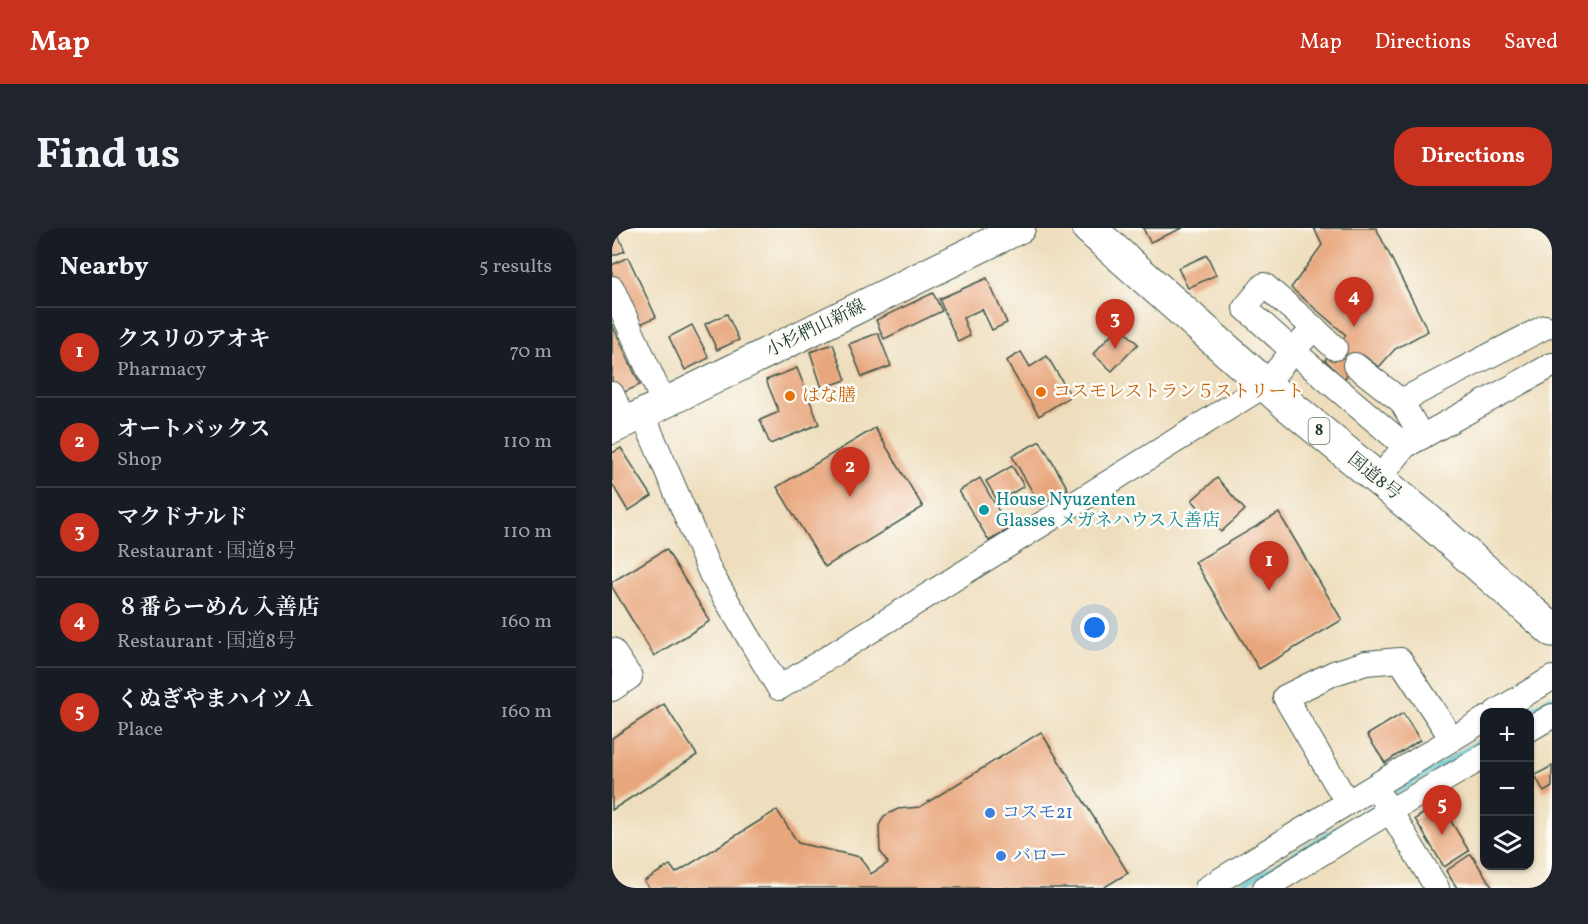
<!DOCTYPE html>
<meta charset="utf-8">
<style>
:root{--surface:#171b24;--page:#20242c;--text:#f1f3f6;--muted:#9ea1a6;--line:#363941;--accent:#c8321e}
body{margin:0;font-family:Vollkorn,"Noto Serif JP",serif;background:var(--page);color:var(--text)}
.controls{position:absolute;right:18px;bottom:18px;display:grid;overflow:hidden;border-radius:12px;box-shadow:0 2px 4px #0004}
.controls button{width:54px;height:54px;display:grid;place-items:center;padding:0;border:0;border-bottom:2px solid var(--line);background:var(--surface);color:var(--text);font:30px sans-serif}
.you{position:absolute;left:483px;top:400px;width:21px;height:21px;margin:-15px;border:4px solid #fff;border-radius:50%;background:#1a73e8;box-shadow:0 0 0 9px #1a73e833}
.badge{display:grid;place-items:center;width:39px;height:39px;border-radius:50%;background:var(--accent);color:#fff;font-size:20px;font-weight:700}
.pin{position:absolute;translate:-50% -50px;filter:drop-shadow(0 2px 3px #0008)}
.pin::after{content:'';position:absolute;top:32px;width:21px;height:18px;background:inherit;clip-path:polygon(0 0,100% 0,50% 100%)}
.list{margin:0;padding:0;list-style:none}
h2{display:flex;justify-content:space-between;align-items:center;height:78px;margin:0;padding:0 24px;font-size:26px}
h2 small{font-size:20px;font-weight:400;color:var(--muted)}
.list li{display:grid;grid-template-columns:39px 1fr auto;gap:18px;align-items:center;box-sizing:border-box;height:90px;padding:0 24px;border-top:2px solid var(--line)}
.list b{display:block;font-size:22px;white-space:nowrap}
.list p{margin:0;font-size:20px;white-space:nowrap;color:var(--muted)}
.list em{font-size:20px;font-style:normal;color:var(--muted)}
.icon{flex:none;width:33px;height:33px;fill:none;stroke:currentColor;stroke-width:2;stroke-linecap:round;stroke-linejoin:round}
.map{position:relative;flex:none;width:940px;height:660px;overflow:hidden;border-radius:24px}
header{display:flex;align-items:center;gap:36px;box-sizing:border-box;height:84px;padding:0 30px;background:var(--accent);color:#fff}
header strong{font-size:28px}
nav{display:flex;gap:33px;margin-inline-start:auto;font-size:21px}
.intro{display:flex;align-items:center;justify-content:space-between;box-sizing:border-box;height:144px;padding:0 36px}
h1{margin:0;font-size:42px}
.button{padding:15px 27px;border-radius:24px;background:var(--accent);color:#fff;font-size:21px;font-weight:700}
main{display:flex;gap:36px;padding:0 36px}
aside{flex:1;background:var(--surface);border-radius:24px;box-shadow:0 2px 4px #0004}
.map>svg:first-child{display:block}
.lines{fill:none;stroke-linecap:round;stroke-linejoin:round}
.stream{stroke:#59c6d0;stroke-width:5}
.building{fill:#e8a67b}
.minor-casing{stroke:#3e5549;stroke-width:26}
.major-casing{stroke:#3e5549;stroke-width:32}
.highway-casing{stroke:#3e5549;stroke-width:35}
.minor{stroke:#fff;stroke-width:24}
.major{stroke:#fff;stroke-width:30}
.highway{stroke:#fff;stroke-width:33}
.food-dot{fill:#e8710a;stroke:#fdfcf7;stroke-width:2}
.culture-dot{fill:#0f9aa8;stroke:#fdfcf7;stroke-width:2}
.shop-dot{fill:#3f7fe0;stroke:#fdfcf7;stroke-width:2}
.labels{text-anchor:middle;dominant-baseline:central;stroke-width:5;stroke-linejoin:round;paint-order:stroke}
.shield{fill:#fdfcf7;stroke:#62766e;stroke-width:1.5}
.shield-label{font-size:16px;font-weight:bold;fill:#1f3d34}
.street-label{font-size:18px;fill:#1f3d34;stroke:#fdfcf7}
.food-label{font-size:18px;fill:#c56008;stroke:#fdfcf7;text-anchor:start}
.culture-label{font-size:18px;fill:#0d838f;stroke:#fdfcf7;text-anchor:start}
.shop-label{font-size:18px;fill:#366cbe;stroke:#fdfcf7;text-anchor:start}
</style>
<header>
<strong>Map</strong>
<nav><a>Map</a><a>Directions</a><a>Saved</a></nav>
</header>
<div class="intro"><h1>Find us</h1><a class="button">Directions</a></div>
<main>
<aside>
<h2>Nearby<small>5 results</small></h2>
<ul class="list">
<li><span class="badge">1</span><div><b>クスリのアオキ</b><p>Pharmacy</p></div><em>70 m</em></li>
<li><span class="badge">2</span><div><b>オートバックス</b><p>Shop</p></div><em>110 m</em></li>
<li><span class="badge">3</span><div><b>マクドナルド</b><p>Restaurant · 国道8号</p></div><em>110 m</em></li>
<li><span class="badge">4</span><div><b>８番らーめん 入善店</b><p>Restaurant · 国道8号</p></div><em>160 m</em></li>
<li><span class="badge">5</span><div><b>くぬぎやまハイツＡ</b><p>Place</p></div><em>160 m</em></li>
</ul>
</aside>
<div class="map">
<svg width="940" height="660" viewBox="0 0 940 660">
<rect width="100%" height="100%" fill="#fdfcf7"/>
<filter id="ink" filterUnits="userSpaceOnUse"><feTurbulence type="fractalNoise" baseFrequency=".0167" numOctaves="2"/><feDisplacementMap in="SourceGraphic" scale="12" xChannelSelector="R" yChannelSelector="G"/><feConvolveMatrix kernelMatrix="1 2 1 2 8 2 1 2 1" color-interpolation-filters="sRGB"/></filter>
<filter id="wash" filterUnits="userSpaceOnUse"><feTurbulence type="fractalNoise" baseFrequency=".008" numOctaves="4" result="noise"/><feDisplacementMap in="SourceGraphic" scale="24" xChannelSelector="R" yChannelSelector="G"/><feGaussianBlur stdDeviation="1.35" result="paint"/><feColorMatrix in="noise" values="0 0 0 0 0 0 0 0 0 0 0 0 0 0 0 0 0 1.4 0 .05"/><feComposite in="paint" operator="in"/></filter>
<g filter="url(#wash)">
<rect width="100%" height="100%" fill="#eedebd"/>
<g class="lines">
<g class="stream">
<path d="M 914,484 L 940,469"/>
<path d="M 777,569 L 873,510"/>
<path d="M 626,660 L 766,576"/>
</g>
</g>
<g id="blocks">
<g class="building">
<path d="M 0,0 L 3,0 L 13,23 L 0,28 Z"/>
<path d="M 531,0 L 571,0 L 538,14 Z"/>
<path d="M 702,0 L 764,0 L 816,103 L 783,121 L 767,139 L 751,127 L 732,151 L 713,132 L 734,107 L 679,60 L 710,17 Z"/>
<path d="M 595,27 L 604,47 L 576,60 L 566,40 Z"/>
<path d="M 16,29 L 44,89 L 22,99 L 0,52 L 0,37 Z"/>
<path d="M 375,50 L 395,95 L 380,102 L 370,81 L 351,90 L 358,108 L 346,114 L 327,71 Z"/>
<path d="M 321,65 L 330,83 L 272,111 L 264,92 Z"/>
<path d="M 115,86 L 127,112 L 105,122 L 93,96 Z"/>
<path d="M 0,96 L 28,157 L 6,167 L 0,154 Z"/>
<path d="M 80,97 L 97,130 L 73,142 L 57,109 Z"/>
<path d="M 507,98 L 526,116 L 500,143 L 481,126 Z"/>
<path d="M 266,105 L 279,138 L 250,149 L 237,116 Z"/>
<path d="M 221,116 L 234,152 L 210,160 L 198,124 Z"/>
<path d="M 409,124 L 418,139 L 435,128 L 459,168 L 427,188 L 394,133 Z"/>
<path d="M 185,140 L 207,196 L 158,216 L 148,192 L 167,184 L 154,152 Z"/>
<path d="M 263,200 L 311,279 L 213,339 L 165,259 Z"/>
<path d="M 428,213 L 456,261 L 428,277 L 400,228 Z"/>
<path d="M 9,220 L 40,268 L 16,283 L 0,256 L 0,225 Z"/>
<path d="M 400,238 L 412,258 L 386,274 L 374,253 Z"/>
<path d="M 368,250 L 397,301 L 377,313 L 347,263 Z"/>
<path d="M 605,250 L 633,282 L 609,304 L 580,272 Z"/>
<path d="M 667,285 L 730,392 L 647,441 L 583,334 Z"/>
<path d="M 54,321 L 98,393 L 42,428 L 0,359 L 0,354 Z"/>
<path d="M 52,476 L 85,527 L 0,582 L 0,510 Z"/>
<path d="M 791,485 L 808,512 L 773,535 L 755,507 Z"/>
<path d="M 429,504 L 516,645 L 491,660 L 37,660 L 32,653 L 58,637 L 64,645 L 165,582 L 186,615 L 248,629 L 259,646 L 276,635 L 268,623 L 267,598 L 272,588 L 286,581 L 308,579 Z"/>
<path d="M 940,538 L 940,559 L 932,564 L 923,547 Z"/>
<path d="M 828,575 L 857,623 L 832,639 L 803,591 Z"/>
<path d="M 859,626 L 881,660 L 845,660 L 834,643 Z"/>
</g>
</g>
</g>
<g filter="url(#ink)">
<use href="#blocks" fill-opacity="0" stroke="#3e5549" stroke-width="1.5"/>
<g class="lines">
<g class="minor-casing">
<g id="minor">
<path d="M 0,60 L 52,176"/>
<path d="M 723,120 L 702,100 L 681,123 L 793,218"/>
<path d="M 743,137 L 789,173 L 810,209"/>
<path d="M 0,166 L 13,195"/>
<path d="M 789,173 L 933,99"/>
<path d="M 31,187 L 99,346 L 167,460 L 653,157 L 681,123 L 633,80 L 652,57 L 702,100"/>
<path d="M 766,252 L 793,218 L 940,137"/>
<path d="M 0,422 L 18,449 L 0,461"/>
<path d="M 884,484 L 940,450"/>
<path d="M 918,501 L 940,488"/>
<path d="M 771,572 L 778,583 L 873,528"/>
<path d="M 735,574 L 673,469 L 722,445 L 754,435 L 788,432 L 840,511"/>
<path d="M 595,660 L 873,491"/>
<path d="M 653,660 L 778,583 L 825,660"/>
</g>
</g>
<g class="major-casing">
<path id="major" d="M 0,201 L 408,0"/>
</g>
<g class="highway-casing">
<path id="highway" d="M 477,0 L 674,175 L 812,289 L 940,402"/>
</g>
<use href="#minor" class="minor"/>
<use href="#major" class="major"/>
<use href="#highway" class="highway"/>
</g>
</g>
<g class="food-dot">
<circle cx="429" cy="164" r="6"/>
<circle cx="178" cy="168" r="6"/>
</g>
<circle class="culture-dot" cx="372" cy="282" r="6"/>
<g class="shop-dot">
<circle cx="378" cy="585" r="6"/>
<circle cx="389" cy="628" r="6"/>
</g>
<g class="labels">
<rect class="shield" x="696.5" y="190" width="21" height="26" rx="4.5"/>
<g class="shield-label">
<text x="707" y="203">8</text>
</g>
<g class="street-label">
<text transform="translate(204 101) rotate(-26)">小杉椚山新線</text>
<text transform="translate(762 249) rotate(39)">国道8号</text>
</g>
<g class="food-label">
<text x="441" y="164">コスモレストラン５ストリート</text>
<text x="190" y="168">はな膳</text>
</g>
<g class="culture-label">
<text x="384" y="272">House Nyuzenten<tspan x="384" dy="21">Glasses メガネハウス入善店</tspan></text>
</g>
<g class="shop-label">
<text x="390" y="585">コスモ21</text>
<text x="401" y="628">バロー</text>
</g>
</g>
</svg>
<div class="controls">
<button>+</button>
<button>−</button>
<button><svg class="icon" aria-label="layers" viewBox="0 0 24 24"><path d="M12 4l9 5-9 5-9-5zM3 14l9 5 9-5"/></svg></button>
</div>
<div class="you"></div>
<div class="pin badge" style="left:657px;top:363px">1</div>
<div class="pin badge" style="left:238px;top:269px">2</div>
<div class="pin badge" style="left:503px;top:121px">3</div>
<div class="pin badge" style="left:742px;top:99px">4</div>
<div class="pin badge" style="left:830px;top:607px">5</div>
</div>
</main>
